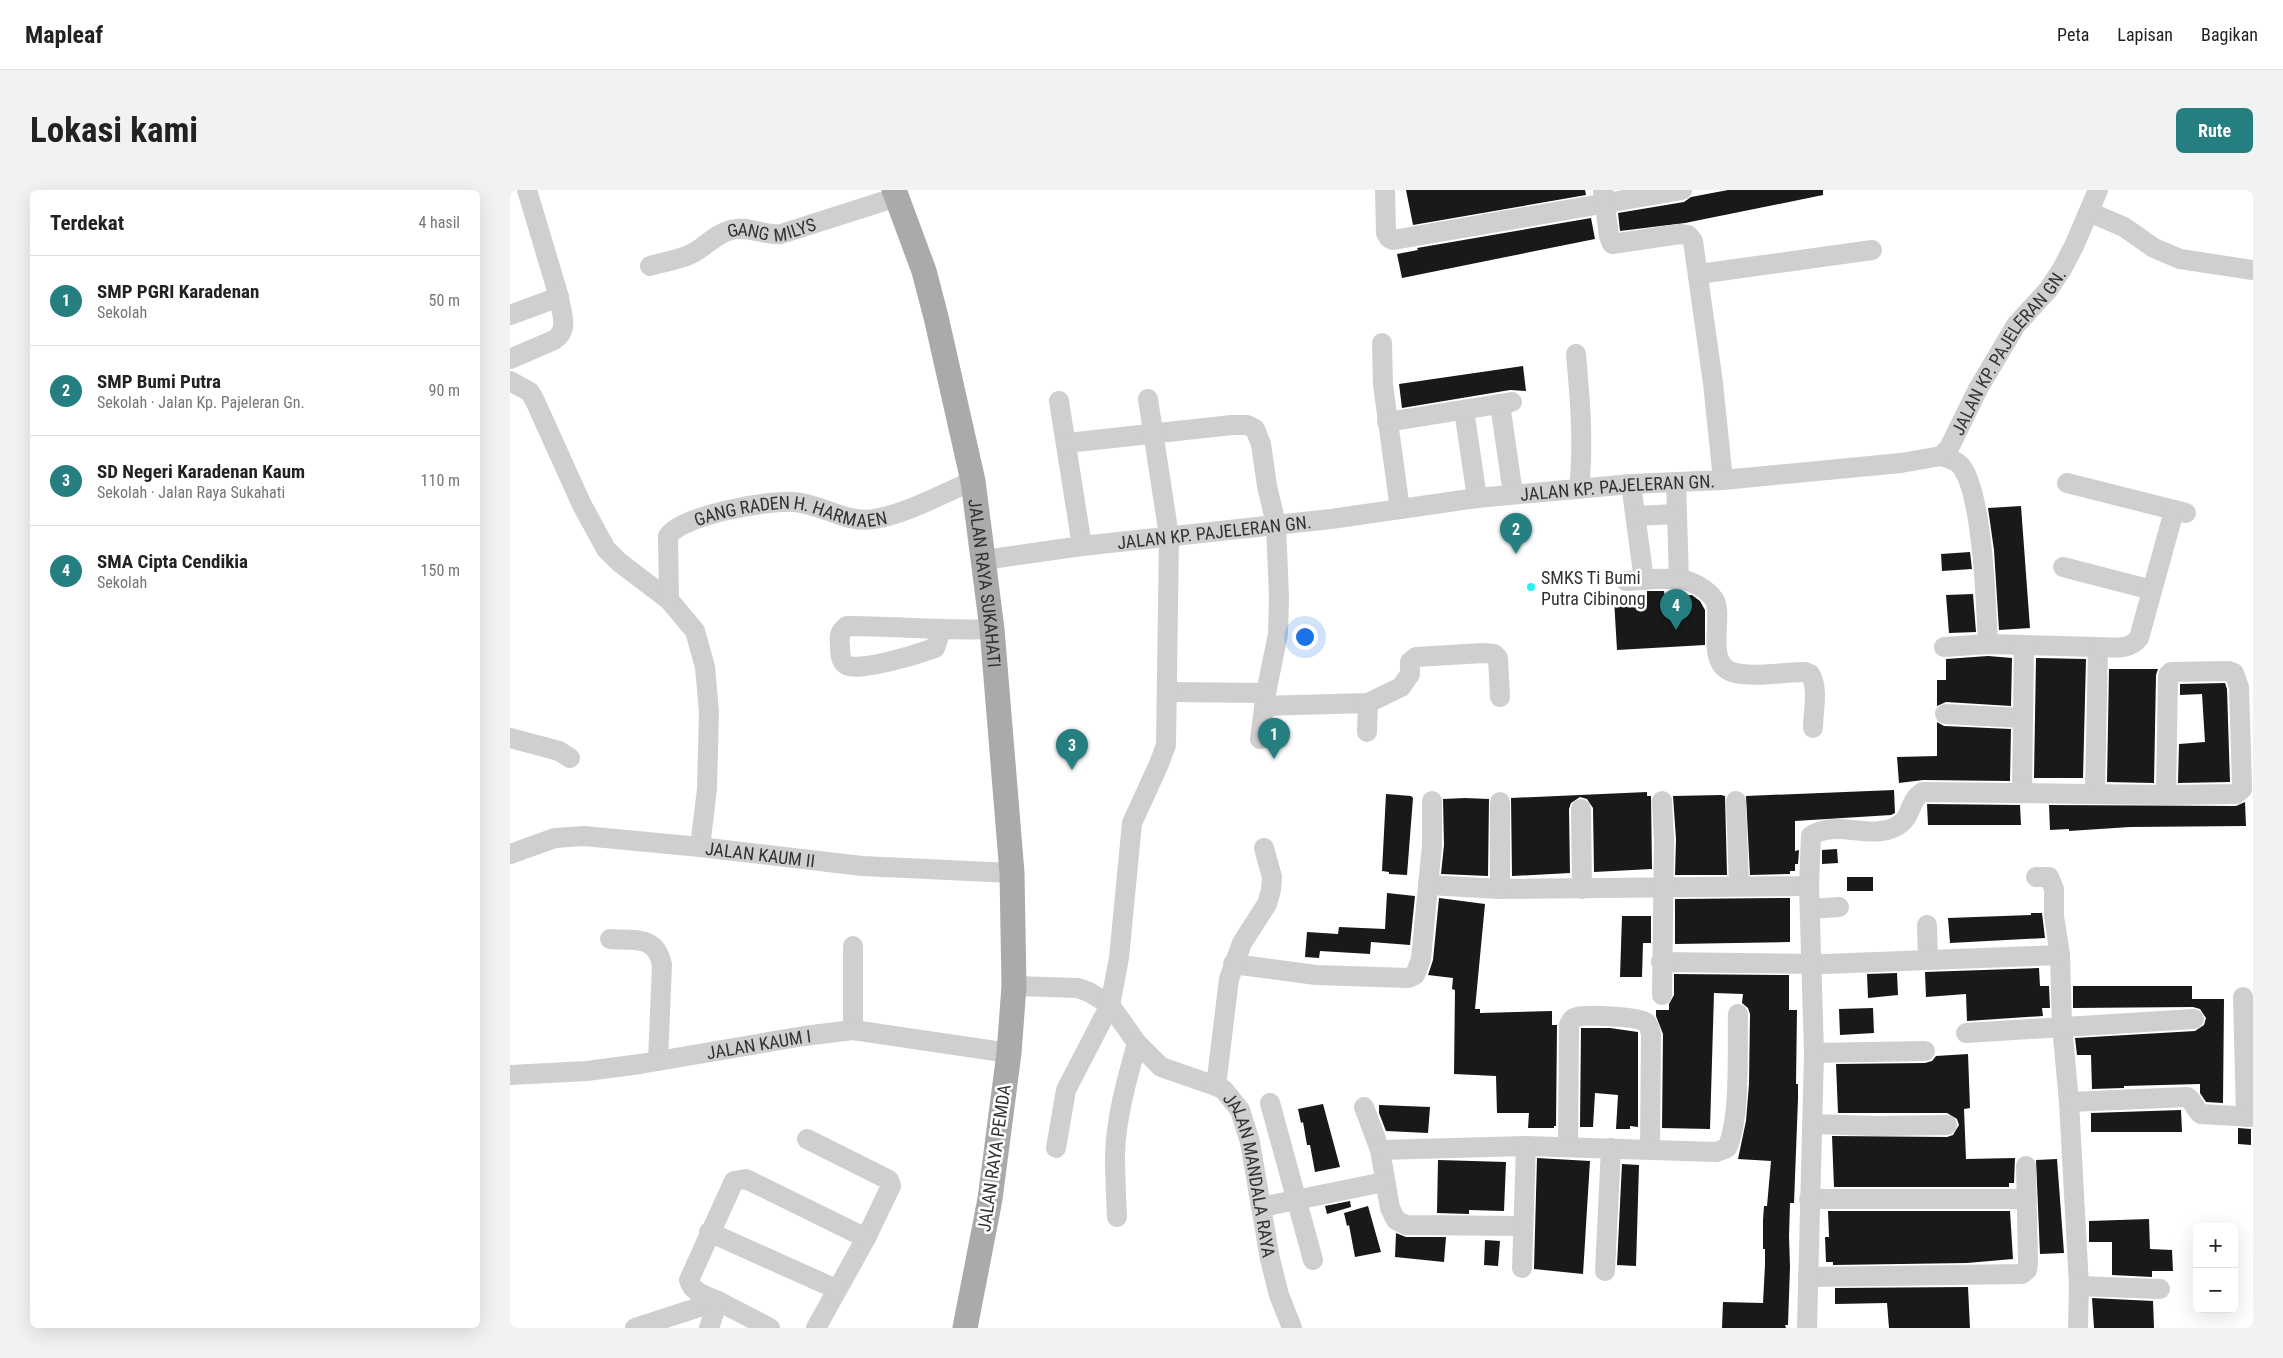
<!DOCTYPE html>
<html lang="id">
<meta charset="utf-8">
<style>
:root{--surface:#fff;--page:#f2f2f2;--text:#222;--muted:#767676;--line:#e0e0e0;--accent:#257f81}
body{margin:0;font-family:"Roboto Condensed",sans-serif;background:var(--page);color:var(--text)}
.controls{position:absolute;right:15px;bottom:15px;display:grid;overflow:hidden;border-radius:8px;box-shadow:0 5px 20px #0002}
.controls button{width:45px;height:45px;display:grid;place-items:center;padding:0;border:0;border-bottom:1px solid var(--line);background:var(--surface);color:var(--text);font:25px sans-serif}
.you{position:absolute;left:794px;top:446px;width:18px;height:18px;margin:-12px;border:4px solid #fff;border-radius:50%;background:#1a73e8;box-shadow:0 0 0 8px #1a73e833}
.badge{display:grid;place-items:center;width:32px;height:32px;border-radius:50%;background:var(--accent);color:#fff;font-size:16px;font-weight:700}
.pin{position:absolute;translate:-50% -41px;filter:drop-shadow(0 1px 2px #0008)}
.pin::after{content:'';position:absolute;top:26px;width:18px;height:15px;background:inherit;clip-path:polygon(0 0,100% 0,50% 100%)}
.list{margin:0;padding:0;list-style:none}
h2{display:flex;justify-content:space-between;align-items:center;height:65px;margin:0;padding:0 20px;font-size:21px}
h2 small{font-size:16px;font-weight:400;color:var(--muted)}
.list li{display:grid;grid-template-columns:32px 1fr auto;gap:15px;align-items:center;box-sizing:border-box;height:90px;padding:0 20px;border-top:1px solid var(--line)}
.list b{display:block;font-size:19px;white-space:nowrap}
.list p{margin:0;font-size:16px;white-space:nowrap;color:var(--muted)}
.list em{font-size:16px;font-style:normal;color:var(--muted)}
.map{position:relative;flex:none;width:1743px;height:1138px;overflow:hidden;border-radius:8px}
header{display:flex;align-items:center;gap:30px;box-sizing:border-box;height:70px;padding:0 25px;background:var(--surface);border-bottom:1px solid var(--line)}
header strong{font-size:24px}
nav{display:flex;gap:28px;margin-inline-start:auto;font-size:18px}
.intro{display:flex;align-items:center;justify-content:space-between;box-sizing:border-box;height:120px;padding:0 30px}
h1{margin:0;font-size:35px}
.button{padding:12px 22px;border-radius:8px;background:var(--accent);color:#fff;font-size:18px;font-weight:700}
main{display:flex;gap:30px;padding:0 30px}
aside{flex:1;background:var(--surface);border-radius:8px;box-shadow:0 5px 20px #0002}
.map>svg:first-child{display:block}
.building{fill:#191919}
.lines{fill:none;stroke-linecap:round;stroke-linejoin:round}
.minor{stroke:#cfcfcf;stroke-width:20}
.major{stroke:#aaa;stroke-width:25}
.poi-dot{fill:#29f0f5;stroke:#fff;stroke-width:2}
.labels{text-anchor:middle;dominant-baseline:central;stroke-width:5;stroke-linejoin:round;paint-order:stroke}
.street-label{font-size:18px;fill:#323232;stroke:#fff}
.poi-label{font-size:18px;fill:#323232;stroke:#fff;text-anchor:start}
</style>
<header>
<strong>Mapleaf</strong>
<nav><a>Peta</a><a>Lapisan</a><a>Bagikan</a></nav>
</header>
<div class="intro"><h1>Lokasi kami</h1><a class="button">Rute</a></div>
<main>
<aside>
<h2>Terdekat<small>4 hasil</small></h2>
<ul class="list">
<li><span class="badge">1</span><div><b>SMP PGRI Karadenan</b><p>Sekolah</p></div><em>50 m</em></li>
<li><span class="badge">2</span><div><b>SMP Bumi Putra</b><p>Sekolah · Jalan Kp. Pajeleran Gn.</p></div><em>90 m</em></li>
<li><span class="badge">3</span><div><b>SD Negeri Karadenan Kaum</b><p>Sekolah · Jalan Raya Sukahati</p></div><em>110 m</em></li>
<li><span class="badge">4</span><div><b>SMA Cipta Cendikia</b><p>Sekolah</p></div><em>150 m</em></li>
</ul>
</aside>
<div class="map">
<svg width="1743" height="1138" viewBox="0 0 1743 1138">
<rect width="100%" height="100%" fill="#fff"/>
<g class="building">
<path d="M 896,0 L 1075,0 L 1076,5 L 903,35 Z"/>
<path d="M 1218,0 L 1313,0 L 1313,5 L 1175,33 L 1110,41 L 1108,23 L 1174,12 L 1181,7 Z"/>
<path d="M 1081,28 L 1085,49 L 892,88 L 887,64 L 908,60 L 907,58 Z"/>
<path d="M 1013,176 L 1016,201 L 1000,200 L 892,218 L 889,194 Z"/>
<path d="M 1511,316 L 1520,438 L 1489,440 L 1484,360 L 1478,318 Z"/>
<path d="M 1460,362 L 1462,379 L 1432,381 L 1431,364 Z"/>
<path d="M 1137,401 L 1154,401 L 1155,407 L 1182,405 L 1190,411 L 1195,420 L 1195,455 L 1107,460 L 1104,409 L 1137,408 Z"/>
<path d="M 1463,404 L 1466,442 L 1439,443 L 1436,405 Z"/>
<path d="M 1478,466 L 1502,468 L 1501,516 L 1436,512 L 1427,516 L 1427,490 L 1436,490 L 1436,469 Z"/>
<path d="M 1526,468 L 1576,469 L 1573,588 L 1524,588 Z"/>
<path d="M 1599,479 L 1648,479 L 1646,485 L 1644,593 L 1597,592 Z"/>
<path d="M 1715,493 L 1717,499 L 1720,592 L 1668,593 L 1669,554 L 1695,552 L 1692,504 L 1670,505 L 1670,494 Z"/>
<path d="M 1427,532 L 1434,536 L 1501,539 L 1500,591 L 1413,590 L 1389,593 L 1387,567 L 1427,566 Z"/>
<path d="M 1384,600 L 1385,623 L 1381,625 L 1285,631 L 1285,661 L 1289,660 L 1288,674 L 1285,674 L 1285,681 L 1280,681 L 1280,684 L 1240,685 L 1236,606 Z"/>
<path d="M 1137,602 L 1137,606 L 1141,606 L 1142,679 L 1084,682 L 1083,618 L 1077,609 L 1070,607 L 1061,613 L 1059,619 L 1060,683 L 1002,686 L 1001,608 Z"/>
<path d="M 876,604 L 901,606 L 903,608 L 897,685 L 879,684 L 879,682 L 872,681 Z"/>
<path d="M 1211,605 L 1215,606 L 1217,685 L 1165,685 L 1166,649 L 1163,606 Z"/>
<path d="M 955,608 L 979,609 L 978,686 L 931,684 L 934,655 L 933,609 Z"/>
<path d="M 1735,612 L 1736,636 L 1620,637 L 1559,641 L 1559,639 L 1540,640 L 1539,615 L 1726,616 Z"/>
<path d="M 1417,614 L 1510,615 L 1511,635 L 1418,635 Z"/>
<path d="M 1327,659 L 1328,673 L 1312,674 L 1312,660 Z"/>
<rect x="1337" y="687" width="26" height="14"/>
<path d="M 877,703 L 905,706 L 900,755 L 861,752 L 860,764 L 810,761 L 809,768 L 795,767 L 797,742 L 828,744 L 829,737 L 875,739 Z"/>
<path d="M 929,708 L 975,714 L 965,819 L 970,819 L 970,823 L 1042,821 L 1042,835 L 1047,835 L 1046,936 L 1044,936 L 1044,938 L 1018,938 L 1019,923 L 987,923 L 986,886 L 944,884 L 945,800 L 942,799 L 943,788 L 918,785 L 923,770 Z"/>
<path d="M 1280,708 L 1280,752 L 1165,754 L 1165,709 Z"/>
<path d="M 1521,723 L 1532,723 L 1535,748 L 1440,753 L 1438,728 L 1521,725 Z"/>
<path d="M 1112,726 L 1141,726 L 1141,753 L 1133,753 L 1132,787 L 1110,787 Z"/>
<path d="M 1529,778 L 1530,796 L 1539,796 L 1540,818 L 1532,818 L 1533,826 L 1457,831 L 1456,804 L 1416,807 L 1415,782 Z"/>
<path d="M 1387,783 L 1388,805 L 1358,808 L 1357,784 Z"/>
<path d="M 1164,784 L 1279,785 L 1279,820 L 1287,820 L 1286,894 L 1288,894 L 1288,909 L 1284,1013 L 1280,1013 L 1279,1046 L 1280,1077 L 1278,1135 L 1275,1135 L 1276,1138 L 1212,1138 L 1213,1112 L 1253,1113 L 1255,1075 L 1255,1059 L 1253,1059 L 1253,1030 L 1254,1016 L 1257,1016 L 1261,971 L 1228,969 L 1236,931 L 1239,894 L 1240,824 L 1238,818 L 1232,813 L 1233,804 L 1204,803 L 1200,939 L 1152,938 L 1153,844 L 1146,826 L 1146,820 L 1159,820 L 1159,814 L 1164,805 Z"/>
<path d="M 1563,796 L 1682,796 L 1682,809 L 1714,809 L 1713,913 L 1696,912 L 1690,903 L 1690,894 L 1614,896 L 1614,898 L 1582,899 L 1581,865 L 1567,865 L 1565,848 L 1685,841 L 1694,835 L 1696,828 L 1690,819 L 1683,817 L 1563,818 Z"/>
<path d="M 1363,818 L 1364,843 L 1330,845 L 1329,819 Z"/>
<path d="M 1071,838 L 1100,838 L 1128,842 L 1128,937 L 1120,936 L 1120,939 L 1106,939 L 1108,905 L 1085,903 L 1083,937 L 1070,937 Z"/>
<path d="M 1458,864 L 1460,918 L 1454,919 L 1456,969 L 1505,968 L 1504,993 L 1499,993 L 1499,997 L 1324,997 L 1322,946 L 1437,947 L 1443,945 L 1449,935 L 1447,929 L 1437,923 L 1328,923 L 1326,874 L 1415,873 L 1422,871 L 1426,866 Z"/>
<path d="M 813,914 L 830,977 L 805,982 L 800,955 L 797,955 L 793,932 L 791,933 L 788,919 Z"/>
<path d="M 869,915 L 920,917 L 918,943 L 876,941 L 869,923 Z"/>
<path d="M 1671,920 L 1672,942 L 1581,942 L 1581,923 Z"/>
<path d="M 1728,938 L 1741,939 L 1741,955 L 1728,954 Z"/>
<path d="M 1027,968 L 1080,971 L 1073,1084 L 1024,1079 Z"/>
<path d="M 1547,969 L 1554,1063 L 1530,1064 L 1526,970 Z"/>
<path d="M 928,970 L 996,972 L 994,1021 L 959,1020 L 959,1024 L 927,1023 Z"/>
<path d="M 1112,974 L 1129,975 L 1126,1076 L 1107,1075 Z"/>
<path d="M 840,1011 L 841,1017 L 817,1024 L 815,1016 Z"/>
<path d="M 858,1016 L 871,1062 L 845,1067 L 839,1035 L 837,1036 L 834,1023 Z"/>
<path d="M 1318,1021 L 1500,1021 L 1503,1069 L 1457,1073 L 1323,1075 L 1323,1072 L 1316,1072 L 1315,1047 L 1319,1047 Z"/>
<path d="M 1639,1029 L 1640,1059 L 1662,1060 L 1663,1081 L 1642,1081 L 1642,1087 L 1602,1085 L 1602,1052 L 1579,1052 L 1579,1031 Z"/>
<path d="M 886,1043 L 896,1047 L 936,1047 L 934,1072 L 885,1067 Z"/>
<path d="M 975,1050 L 990,1051 L 988,1076 L 974,1075 Z"/>
<path d="M 1458,1097 L 1460,1138 L 1379,1138 L 1377,1113 L 1325,1114 L 1325,1098 Z"/>
<path d="M 1582,1108 L 1643,1111 L 1644,1138 L 1584,1138 Z"/>
</g>
<g class="lines">
<g class="minor">
<path d="M 17,0 L 49,107"/>
<path d="M 875,0 L 876,43 L 879,48 L 883,50 L 1172,0"/>
<path d="M 1093,0 L 1099,46 L 1102,54 L 1170,44 L 1178,45 L 1183,51 L 1203,193 L 1213,290"/>
<path d="M 1579,22 L 1614,37 L 1644,58 L 1670,69 L 1743,80"/>
<path id="s1" d="M 140,76 C 153,72 169,70 181,64 C 196,57 203,45 221,40 C 238,35 254,46 271,44 L 387,7"/>
<path d="M 1189,84 L 1362,60"/>
<path d="M 0,125 L 49,107 C 51,123 60,140 44,150 L 0,169"/>
<path d="M 872,153 L 873,195 L 890,319"/>
<path d="M 1066,164 C 1070,209 1074,255 1069,299"/>
<path d="M 0,191 L 20,202 L 25,211 L 72,315 L 96,359 L 109,372 L 159,410 L 185,441 L 195,477 L 199,522 L 197,599 L 190,657"/>
<path d="M 549,211 L 572,356"/>
<path d="M 990,214 L 1003,304"/>
<path d="M 954,220 L 967,308"/>
<path d="M 877,232 L 1002,212"/>
<path d="M 557,253 L 722,235 L 737,235 L 745,239 L 751,254 L 757,296 L 766,334 L 769,408 L 768,444 L 756,503 L 750,549"/>
<path d="M 1431,266 C 1439,269 1446,270 1451,276 C 1473,304 1476,416 1478,454"/>
<path d="M 1166,292 L 1169,390"/>
<path d="M 1557,293 L 1676,323"/>
<path d="M 1121,294 L 1134,390"/>
<path d="M 1126,326 L 1167,324"/>
<path id="s2" d="M 474,370 L 572,356 L 821,329 L 967,308 L 1121,294 L 1213,290 L 1391,273 L 1431,266 L 1439,258 L 1468,199 L 1506,135 L 1538,100 L 1552,79 L 1564,56 L 1588,0"/>
<path d="M 1553,377 L 1642,400"/>
<path d="M 1116,391 C 1134,390 1165,386 1181,392 C 1189,395 1201,403 1205,411 C 1213,428 1195,473 1222,482 C 1241,488 1274,482 1295,482 L 1300,484 C 1309,498 1303,522 1303,538"/>
<path id="s3" d="M 159,410 L 158,346 C 173,325 257,310 284,312 C 312,314 336,334 364,329 C 397,324 433,303 463,291"/>
<path d="M 431,441 L 425,458 C 411,463 346,484 335,474 C 330,470 330,461 330,456 C 329,446 329,442 337,436 C 385,436 433,441 482,439"/>
<path d="M 1434,457 L 1478,454 L 1588,457 L 1585,604"/>
<path d="M 1588,457 C 1602,457 1619,461 1629,448 L 1664,321"/>
<path d="M 657,502 L 756,503"/>
<path d="M 754,516 L 858,513 L 891,497 L 900,484 L 900,472 L 906,467 L 973,463 L 984,464 L 988,468 L 990,507"/>
<path d="M 1435,524 L 1512,528"/>
<path d="M 857,542 L 858,513"/>
<path d="M 0,548 L 49,561 L 60,568"/>
<path d="M 1512,603 L 1514,456"/>
<path d="M 1226,611 L 1229,696"/>
<path d="M 1071,619 L 1072,699"/>
<path id="s4" d="M 0,664 L 45,648 L 74,646 L 190,657 L 352,676 L 502,683"/>
<path d="M 1526,687 L 1539,687 L 1544,699 L 1544,726 L 1550,765 L 1552,836 L 1559,912 L 1569,1096 L 1568,1138"/>
<path d="M 918,695 L 990,699 L 1299,696 L 1301,646 C 1325,629 1359,650 1385,637 C 1404,628 1397,611 1413,602 L 1656,605 L 1726,604 L 1732,599 L 1732,595 L 1729,497 L 1724,483 L 1719,481 L 1661,482 L 1658,485 L 1656,605"/>
<path d="M 990,699 L 990,612"/>
<path d="M 1300,719 L 1329,717"/>
<path d="M 1417,735 L 1418,769"/>
<path d="M 100,749 C 126,751 146,745 152,775 L 148,871"/>
<path d="M 343,756 L 343,840"/>
<path d="M 1151,772 L 1314,774 L 1550,765"/>
<path d="M 723,774 L 806,785 L 898,788 L 905,785 L 911,769 L 922,655 L 922,611"/>
<path id="s5" d="M 504,796 L 568,798 L 579,802 L 600,815 L 627,853 L 651,877 L 706,896 L 714,900 L 730,920 L 740,952 L 760,1069 L 769,1105 L 782,1138"/>
<path d="M 1152,805 L 1154,650 L 1152,611"/>
<path d="M 1733,807 L 1736,927"/>
<path d="M 1456,843 L 1684,829"/>
<path d="M 1304,863 L 1415,861"/>
<path id="s6" d="M 0,885 L 77,881 L 130,874 L 294,846 L 343,840 L 499,863"/>
<path d="M 706,896 L 719,789 L 732,753 L 757,714 L 761,700 L 762,687 L 754,658"/>
<path d="M 1559,912 L 1677,907 C 1684,911 1684,919 1691,924 L 1743,927"/>
<path d="M 760,913 L 803,1070"/>
<path d="M 854,917 L 870,960 L 880,1018 L 886,1030 L 896,1035 L 1013,1036"/>
<path d="M 1303,934 L 1366,936 L 1437,935"/>
<path d="M 297,949 L 379,990 L 381,996 L 356,1048 L 306,1138"/>
<path d="M 1058,957 L 1059,835 C 1061,831 1062,828 1067,827 C 1075,824 1126,827 1133,831 C 1139,833 1139,838 1141,844 L 1140,959"/>
<path d="M 546,958 L 556,900 L 600,815 L 609,768 L 622,633 L 649,574 L 656,555 L 659,346 L 638,209"/>
<path d="M 870,960 L 1016,956 L 1206,962 L 1217,958 C 1231,928 1227,860 1228,824"/>
<path d="M 1299,1009 L 1516,1009"/>
<path d="M 751,1017 L 874,992"/>
<path d="M 607,1027 C 606,1006 605,985 605,965 C 606,927 617,889 627,853"/>
<path d="M 199,1042 L 326,1099"/>
<path d="M 1012,1078 L 1016,956"/>
<path d="M 1095,1081 L 1101,958"/>
<path d="M 1298,1087 L 1512,1084 L 1517,1080 L 1518,1073 L 1516,976"/>
<path d="M 1569,1096 L 1650,1099"/>
<path d="M 125,1138 L 208,1111 L 260,1138"/>
<path d="M 199,1138 L 208,1111 C 197,1106 182,1103 179,1090 L 224,991 L 236,989 L 356,1048"/>
<path d="M 1297,1138 L 1304,863 L 1299,696"/>
</g>
<path class="major" id="s7" d="M 384,0 L 414,81 L 426,127 L 463,291 L 482,439 L 502,683 L 504,796 L 499,863 L 480,1009 L 455,1138"/>
</g>
<circle class="poi-dot" cx="1021" cy="397" r="5"/>
<g class="labels">
<g class="street-label">
<text stroke="none"><textPath href="#s1" startOffset="131">GANG MILYS</textPath></text>
<text stroke="none"><textPath href="#s2" startOffset="1088">JALAN KP. PAJELERAN GN.</textPath></text>
<text stroke="none"><textPath href="#s2" startOffset="638">JALAN KP. PAJELERAN GN.</textPath></text>
<text stroke="none"><textPath href="#s3" startOffset="194">GANG RADEN H. HARMAEN</textPath></text>
<text stroke="none"><textPath href="#s2" startOffset="232">JALAN KP. PAJELERAN GN.</textPath></text>
<text stroke="none"><textPath href="#s7" startOffset="405">JALAN RAYA SUKAHATI</textPath></text>
<text stroke="none"><textPath href="#s4" startOffset="254">JALAN KAUM II</textPath></text>
<text stroke="none"><textPath href="#s6" startOffset="251">JALAN KAUM I</textPath></text>
<text transform="translate(484 968) rotate(-82)">JALAN RAYA PEMDA</text>
<text stroke="none"><textPath href="#s5" startOffset="339">JALAN MANDALA RAYA</textPath></text>
</g>
<g class="poi-label">
<text x="1031" y="387">SMKS Ti Bumi<tspan x="1031" dy="21">Putra Cibinong</tspan></text>
</g>
</g>
</svg>
<div class="controls">
<button>+</button>
<button>−</button>
</div>
<div class="you"></div>
<div class="pin badge" style="left:764px;top:569px">1</div>
<div class="pin badge" style="left:1006px;top:364px">2</div>
<div class="pin badge" style="left:562px;top:580px">3</div>
<div class="pin badge" style="left:1166px;top:440px">4</div>
</div>
</main>
